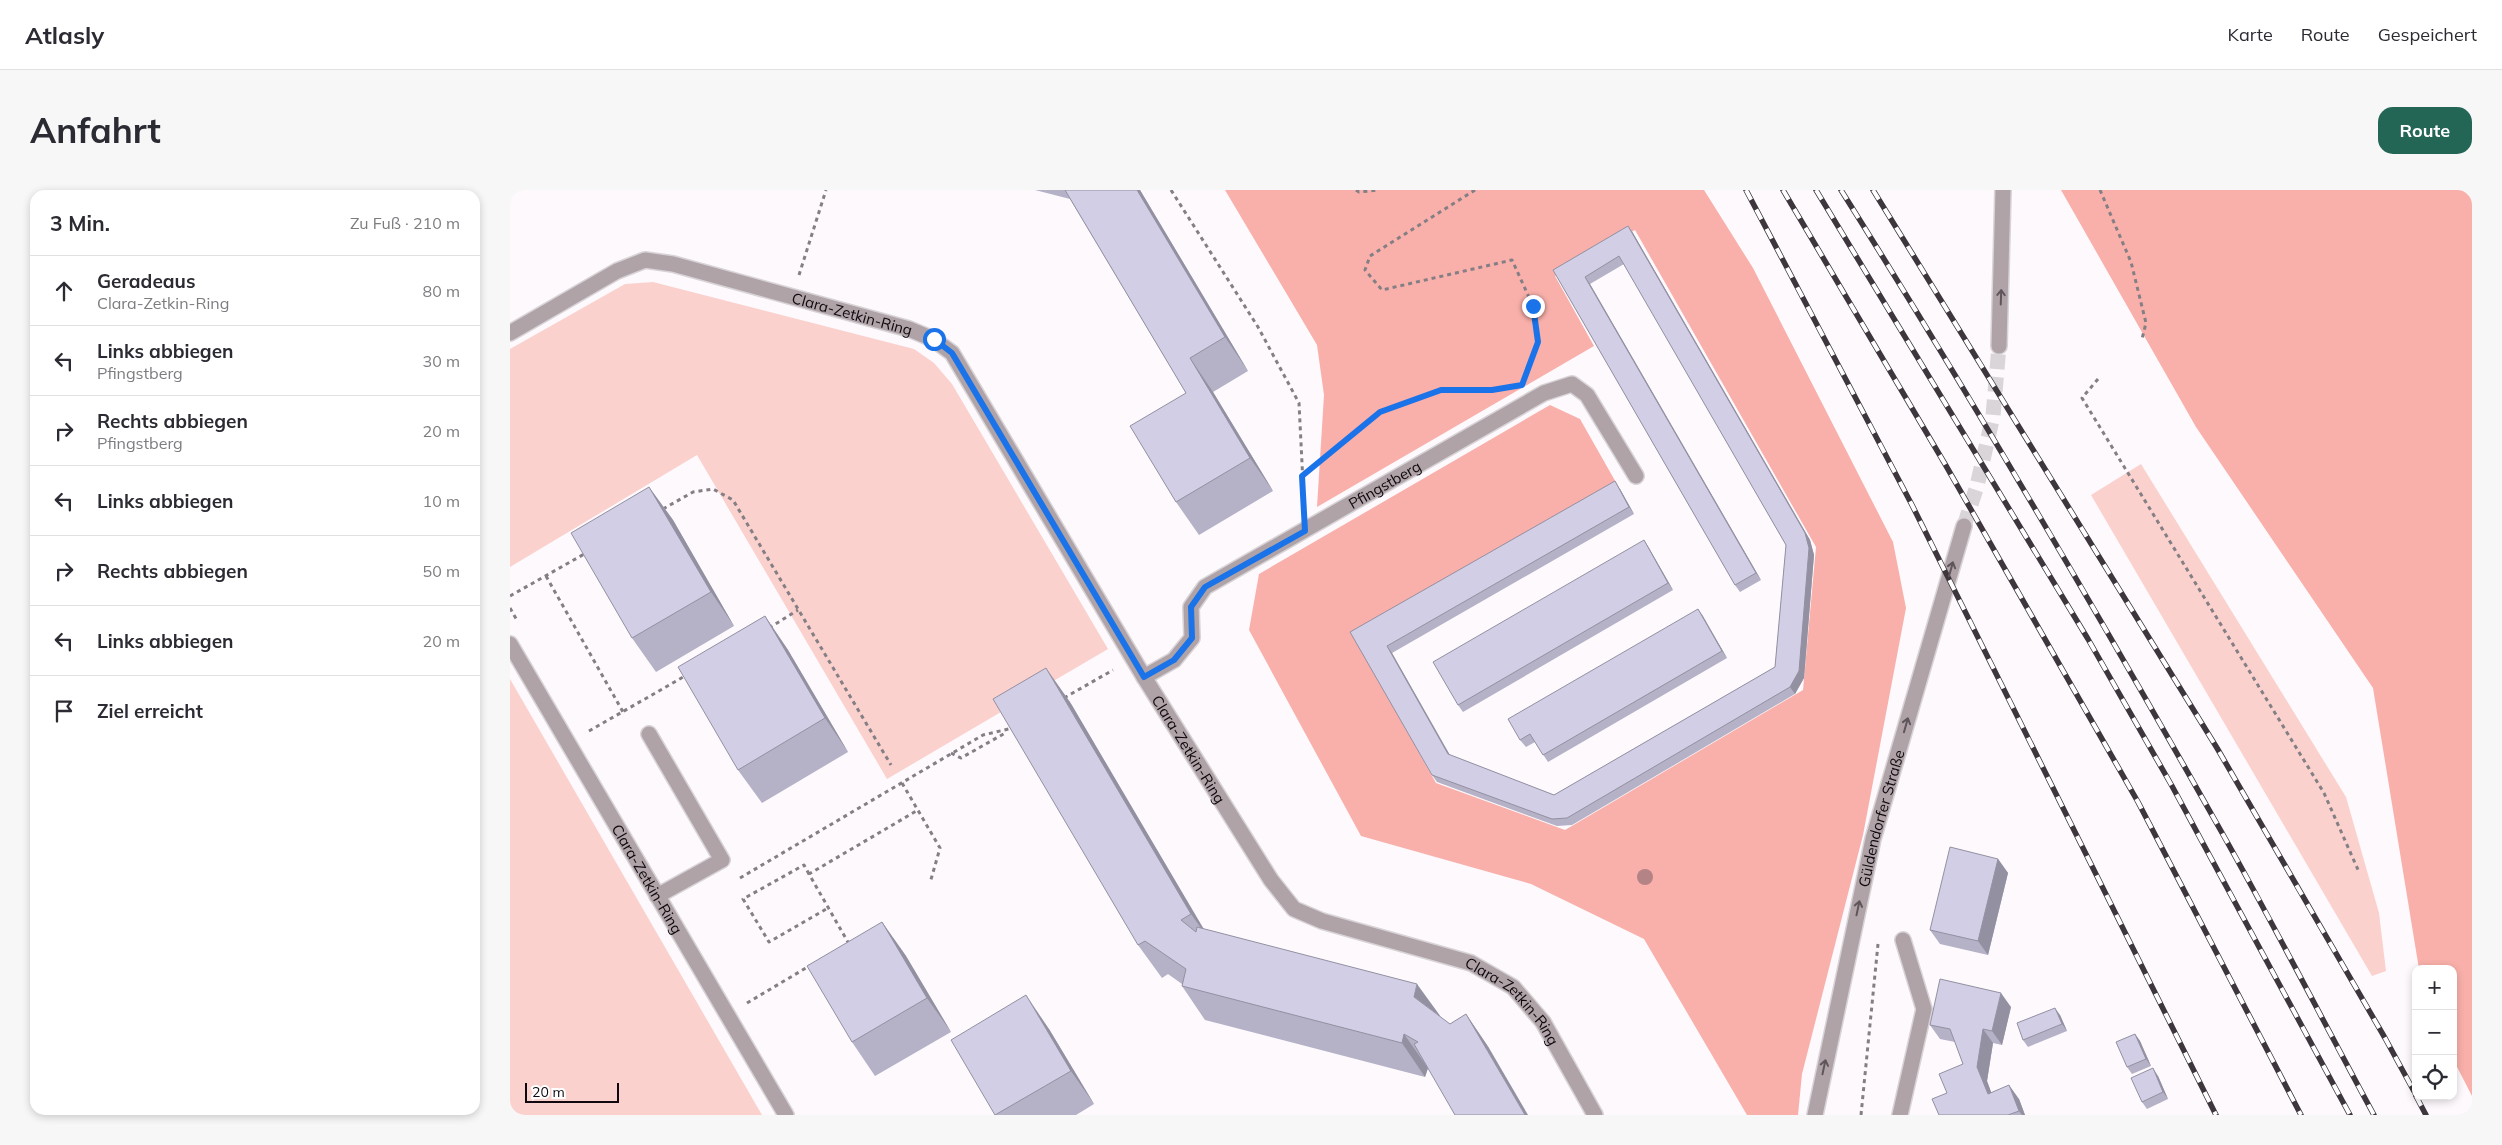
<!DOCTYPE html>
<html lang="de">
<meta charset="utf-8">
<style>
:root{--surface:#fff;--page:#f7f7f7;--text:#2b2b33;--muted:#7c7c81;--line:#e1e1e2;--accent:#246656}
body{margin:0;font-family:Mulish,sans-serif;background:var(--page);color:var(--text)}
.controls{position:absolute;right:15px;bottom:15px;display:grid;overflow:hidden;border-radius:10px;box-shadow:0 2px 8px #0003}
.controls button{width:45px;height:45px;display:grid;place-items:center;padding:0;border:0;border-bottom:1px solid var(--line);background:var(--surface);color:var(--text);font:25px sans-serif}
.scale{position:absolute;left:15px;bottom:12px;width:94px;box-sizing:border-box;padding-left:5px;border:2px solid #0f090f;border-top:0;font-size:14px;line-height:18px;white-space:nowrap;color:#0f090f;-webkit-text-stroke:4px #fff;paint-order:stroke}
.stop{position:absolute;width:15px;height:15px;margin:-11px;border:4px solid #1a73e8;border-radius:50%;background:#fff}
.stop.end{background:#1a73e8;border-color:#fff;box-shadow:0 1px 5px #0008}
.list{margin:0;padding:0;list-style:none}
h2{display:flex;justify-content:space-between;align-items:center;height:65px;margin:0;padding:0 20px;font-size:21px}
h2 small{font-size:16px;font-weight:400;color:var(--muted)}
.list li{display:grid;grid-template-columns:32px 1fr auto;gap:15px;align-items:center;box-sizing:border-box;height:70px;padding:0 20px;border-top:1px solid var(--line)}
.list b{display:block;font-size:19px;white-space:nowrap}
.list p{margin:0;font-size:16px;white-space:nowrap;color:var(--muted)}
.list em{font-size:16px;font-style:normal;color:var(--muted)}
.icon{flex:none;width:28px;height:28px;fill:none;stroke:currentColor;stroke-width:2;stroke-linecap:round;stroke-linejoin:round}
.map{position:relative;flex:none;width:1962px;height:925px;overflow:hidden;border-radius:15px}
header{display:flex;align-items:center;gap:30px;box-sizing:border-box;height:70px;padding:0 25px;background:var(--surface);border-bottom:1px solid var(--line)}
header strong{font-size:24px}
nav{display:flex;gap:28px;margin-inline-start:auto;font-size:18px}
.intro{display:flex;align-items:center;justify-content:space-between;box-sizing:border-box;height:120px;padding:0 30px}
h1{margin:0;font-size:35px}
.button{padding:12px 22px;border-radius:15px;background:var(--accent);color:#fff;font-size:18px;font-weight:700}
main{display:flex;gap:30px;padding:0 30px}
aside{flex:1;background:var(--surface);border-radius:15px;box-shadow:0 2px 8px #0003}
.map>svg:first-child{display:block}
.green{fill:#fbd1cd}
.forest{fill:#f9b0aa}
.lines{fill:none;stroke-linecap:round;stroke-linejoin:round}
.minor-tunnel{stroke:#d9d5d9;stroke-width:15;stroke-dasharray:15 8;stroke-linecap:butt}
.service-casing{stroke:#d7d3d7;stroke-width:18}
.minor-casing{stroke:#d7d3d7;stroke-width:18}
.path{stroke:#847f84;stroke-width:3;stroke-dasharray:4 4;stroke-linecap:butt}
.service{stroke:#afa3a7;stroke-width:15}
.minor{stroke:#afa3a7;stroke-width:15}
.rail-casing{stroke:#3d373d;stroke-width:5.5}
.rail{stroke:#fff;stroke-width:4;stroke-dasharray:11;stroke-linecap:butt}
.tree{fill:#b38385}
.wall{fill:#b5b1c6}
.shaded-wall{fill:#9390a1}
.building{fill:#d2cee6;stroke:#9390a1}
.oneway{stroke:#5f565b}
.route{stroke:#1a73e8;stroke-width:6}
.labels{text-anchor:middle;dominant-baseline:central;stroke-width:4.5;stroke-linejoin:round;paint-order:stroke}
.street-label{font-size:15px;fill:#0f090f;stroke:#fff}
</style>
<header>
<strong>Atlasly</strong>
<nav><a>Karte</a><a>Route</a><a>Gespeichert</a></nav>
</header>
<div class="intro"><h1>Anfahrt</h1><a class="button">Route</a></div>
<main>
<aside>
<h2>3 Min.<small>Zu Fuß · 210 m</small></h2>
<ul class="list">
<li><svg class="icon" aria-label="ahead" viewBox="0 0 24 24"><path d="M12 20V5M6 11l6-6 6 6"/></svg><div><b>Geradeaus</b><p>Clara-Zetkin-Ring</p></div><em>80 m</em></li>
<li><svg class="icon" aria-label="left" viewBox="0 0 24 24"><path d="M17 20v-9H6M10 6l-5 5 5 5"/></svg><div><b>Links abbiegen</b><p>Pfingstberg</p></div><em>30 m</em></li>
<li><svg class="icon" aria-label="right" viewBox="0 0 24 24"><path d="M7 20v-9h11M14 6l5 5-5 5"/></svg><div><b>Rechts abbiegen</b><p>Pfingstberg</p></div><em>20 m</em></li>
<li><svg class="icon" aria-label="left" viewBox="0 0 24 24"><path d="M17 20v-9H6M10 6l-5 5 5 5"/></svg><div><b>Links abbiegen</b></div><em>10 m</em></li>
<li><svg class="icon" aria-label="right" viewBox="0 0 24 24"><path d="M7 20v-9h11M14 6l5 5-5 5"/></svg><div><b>Rechts abbiegen</b></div><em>50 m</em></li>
<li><svg class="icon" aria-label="left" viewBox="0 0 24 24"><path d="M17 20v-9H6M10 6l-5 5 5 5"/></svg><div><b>Links abbiegen</b></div><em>20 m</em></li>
<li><svg class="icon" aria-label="arrive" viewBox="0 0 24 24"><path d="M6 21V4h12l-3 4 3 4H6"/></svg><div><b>Ziel erreicht</b></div></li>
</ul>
</aside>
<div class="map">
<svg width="1962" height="925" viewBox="0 0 1962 925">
<rect width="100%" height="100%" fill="#fdf9fd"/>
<g class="green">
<path d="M 143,92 L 404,159 L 424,173 L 442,194 L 598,459 L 377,589 L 187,265 L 0,377 L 0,159 L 115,94 Z"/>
<path d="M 1631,274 L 1836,607 L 1869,723 L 1876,781 L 1862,786 L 1581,305 Z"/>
<path d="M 0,489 L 252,925 L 0,925 Z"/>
</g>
<g class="forest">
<path d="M 715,0 L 1194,0 L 1243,78 L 1383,352 L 1396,418 L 1353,645 L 1292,884 L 1288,925 L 1237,925 L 1134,749 L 1021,694 L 851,646 L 739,440 L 749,384 L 1040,215 L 1070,229 L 1108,296 L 845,449 L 926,593 L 1055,640 L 1293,500 L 1306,357 L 1125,40 L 1045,86 L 1084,156 L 807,317 L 814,205 L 807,155 Z"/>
<path d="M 1551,0 L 1962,0 L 1962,906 L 1943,869 L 1943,779 L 1909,779 L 1863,498 L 1686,237 Z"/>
</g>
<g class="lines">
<path class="minor-tunnel" d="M 1454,336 L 1467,296 L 1483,226 L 1489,156"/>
<g class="service-casing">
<g id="service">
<path d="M 139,544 L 212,670 L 147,706"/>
<path d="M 1390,925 L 1414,819 L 1393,750"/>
</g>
</g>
<g class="minor-casing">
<g id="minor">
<path id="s1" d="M 0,143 L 107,81 L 135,70 L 163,74 L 399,139 L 423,149 L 442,163 L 634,487 L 761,690 L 784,719 L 812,731 L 961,773 L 1003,797 L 1033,832 L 1085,925"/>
<path d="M 1489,156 L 1493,0"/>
<path id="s2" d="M 0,454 L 276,925"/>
<path id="s3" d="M 634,487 L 664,470 L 682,448 L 681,417 L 695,397 L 1034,203 L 1062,194 L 1077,205 L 1126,286"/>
<path id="s4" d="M 1305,925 L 1363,649 L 1454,336"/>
</g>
</g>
<g class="path">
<path d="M 661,0 L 748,137 L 789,213 L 794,313"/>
<path d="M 846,0 L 849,2 L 869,0"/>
<path d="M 965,0 L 860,66 L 855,80 L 872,100 L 1002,70 L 1023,116 L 1028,152 L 1015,186"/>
<path d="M 1590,0 L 1621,72 L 1636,133 L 1632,149"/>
<path d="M 289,85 L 316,0"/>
<path d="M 1588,189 L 1572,208 L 1814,603 L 1849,682"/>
<path d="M 793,286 L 870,223 L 931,200 L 990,199"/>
<path d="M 153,319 L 183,302 L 203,299 L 223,310 L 381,575"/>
<path d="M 36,386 L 113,522"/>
<path d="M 0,406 L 76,363"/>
<path d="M 0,418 L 8,432"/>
<path d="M 259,438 L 288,420"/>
<path d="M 554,508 L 603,480"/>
<path d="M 79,541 L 175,486"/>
<path d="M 441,563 L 451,568 L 497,542"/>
<path d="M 392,593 L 430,658 L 420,693"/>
<path d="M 299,684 L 294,675 L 233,709 L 259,752 L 318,718"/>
<path d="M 230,688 L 473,545 L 503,538"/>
<path d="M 339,754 L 299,684 L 408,620"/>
<path d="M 237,813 L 301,775"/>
<path d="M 1351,925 L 1368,754"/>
</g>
<use href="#service" class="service"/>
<use href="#minor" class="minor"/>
<g class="rail-casing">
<g id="rail">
<path d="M 1236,0 L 1402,315 L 1706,925"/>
<path d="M 1273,0 L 1435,274 L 1628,612 L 1791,925"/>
<path d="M 1306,0 L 1578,449 L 1662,596 L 1840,925"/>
<path d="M 1331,0 C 1463,210 1589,425 1711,641 C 1764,735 1813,831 1864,925"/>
<path d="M 1363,0 L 1707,558 L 1875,848 L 1906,905"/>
<path d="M 1906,906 L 1916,925"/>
</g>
</g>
<use href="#rail" class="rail"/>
</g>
<circle class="tree" cx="1135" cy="687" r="8"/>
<g class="wall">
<path d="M 525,0 L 630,0 L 738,181 L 703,202 L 763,301 L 689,345 L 666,312 L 676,203 L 560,9 Z"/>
<path d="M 1118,36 L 1123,43 L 1300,350 L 1304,365 L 1294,488 L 1285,504 L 1062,635 L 1047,636 L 927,592 L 922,585 L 840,442 L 1110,299 L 1124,324 L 882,463 L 940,565 L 1044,605 L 1265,477 L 1276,355 L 1114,74 L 1080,94 L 1251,390 L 1230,402 L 1225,395 L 1043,80 Z"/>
<path d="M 139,297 L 163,330 L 224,436 L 146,482 L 122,448 Z"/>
<path d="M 1134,350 L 1139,358 L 1163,400 L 953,522 L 948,515 Z"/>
<path d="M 1188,419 L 1217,468 L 1038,572 L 1025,552 L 1016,557 L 1010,550 Z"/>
<path d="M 255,426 L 278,460 L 338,562 L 252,613 L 228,580 Z"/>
<path d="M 560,512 L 693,739 L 930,827 L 940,834 L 956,824 L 979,858 L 918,878 L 915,887 L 695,830 L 672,796 L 672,794 L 658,784 L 652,788 L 628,755 Z"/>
<path d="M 1488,669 L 1498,683 L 1478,765 L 1430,754 L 1420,740 Z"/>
<path d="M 372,732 L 396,766 L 441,842 L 365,886 L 342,852 Z"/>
<path d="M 1501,817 L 1492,855 L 1483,853 L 1477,891 L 1481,902 L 1509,909 L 1515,925 L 1429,925 L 1453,874 L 1445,852 L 1430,849 L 1420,835 Z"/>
<path d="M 1550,825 L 1557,841 L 1518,857 L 1513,850 Z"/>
<path d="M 539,839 L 584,914 L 566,925 L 485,925 Z"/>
<path d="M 1625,844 L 1630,851 L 1641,876 L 1622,884 L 1617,877 Z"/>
<path d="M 1648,886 L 1658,909 L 1637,919 L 1632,912 Z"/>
</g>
<g class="shaded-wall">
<path d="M 627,0 L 630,0 L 738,181 L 715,147 Z"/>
<path d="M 1118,36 L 1123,43 L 1300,350 L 1304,365 L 1294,488 L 1285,504 L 1280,497 L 1295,343 Z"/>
<path d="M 1075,87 L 1080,94 L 1251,390 L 1246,383 Z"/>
<path d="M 680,168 L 703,202 L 763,301 L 740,268 Z"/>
<path d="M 1105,291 L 1110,299 L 1124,324 L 1119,317 Z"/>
<path d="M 139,297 L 163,330 L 224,436 L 201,402 Z"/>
<path d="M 1134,350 L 1139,358 L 1163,400 L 1158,393 Z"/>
<path d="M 1188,419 L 1193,426 L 1217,468 L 1212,461 Z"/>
<path d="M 255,426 L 278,460 L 338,562 L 315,528 Z"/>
<path d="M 877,456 L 882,463 L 943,571 L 938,564 Z"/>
<path d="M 536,478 L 560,512 L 705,758 L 681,724 Z"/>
<path d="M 1488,669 L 1498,683 L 1478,765 L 1468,751 Z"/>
<path d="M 372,732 L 396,766 L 441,842 L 417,808 Z"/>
<path d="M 907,794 L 931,827 L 904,807 Z"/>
<path d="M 1491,803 L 1501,817 L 1492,855 L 1482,841 Z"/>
<path d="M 516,805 L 539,839 L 584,914 L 561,881 Z"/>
<path d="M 1545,818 L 1550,825 L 1557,841 L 1552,834 Z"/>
<path d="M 956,824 L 979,858 L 1018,925 L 1015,925 Z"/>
<path d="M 1473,839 L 1483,853 L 1477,891 L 1487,918 L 1478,904 L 1467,877 Z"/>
<path d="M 894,844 L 918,878 L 915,887 L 892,853 Z"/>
<path d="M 1625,844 L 1630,851 L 1641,876 L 1636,869 Z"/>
<path d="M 1643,878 L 1648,886 L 1658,909 L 1653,902 Z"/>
<path d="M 1499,895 L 1509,909 L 1515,925 L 1512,925 L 1509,921 Z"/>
</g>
<g class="building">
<path d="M 555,0 L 627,0 L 715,147 L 680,168 L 740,268 L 666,312 L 620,236 L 676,203 Z"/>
<path d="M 1118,36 L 1295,343 L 1299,358 L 1289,481 L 1280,497 L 1057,628 L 1042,629 L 922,585 L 840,442 L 1105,291 L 1119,317 L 877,456 L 938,564 L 1044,605 L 1265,477 L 1276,355 L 1109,66 L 1075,87 L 1246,383 L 1225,395 L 1043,80 Z"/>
<path d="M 139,297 L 201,402 L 122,448 L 61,343 Z"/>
<path d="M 1134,350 L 1158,393 L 948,515 L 923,472 Z"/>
<path d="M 1188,419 L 1212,461 L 1033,565 L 1020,544 L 1010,550 L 998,529 Z"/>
<path d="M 255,426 L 315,528 L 228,580 L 168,477 Z"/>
<path d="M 536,478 L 681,724 L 671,730 L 686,742 L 687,737 L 907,794 L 904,807 L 940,834 L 956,824 L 1015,925 L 945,925 L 904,854 L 908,852 L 894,844 L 892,853 L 672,796 L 676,779 L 635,751 L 628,755 L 483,509 Z"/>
<path d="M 1440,657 L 1488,669 L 1468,751 L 1420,740 Z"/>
<path d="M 372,732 L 417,808 L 342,852 L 297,776 Z"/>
<path d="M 1430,789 L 1491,803 L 1482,841 L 1473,839 L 1467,877 L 1478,904 L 1499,895 L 1509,921 L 1498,925 L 1429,925 L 1422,909 L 1437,903 L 1429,884 L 1453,874 L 1440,839 L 1420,835 Z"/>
<path d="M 516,805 L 561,881 L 485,925 L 441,850 Z"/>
<path d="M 1545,818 L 1552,834 L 1513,850 L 1507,833 Z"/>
<path d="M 1625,844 L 1636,869 L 1617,877 L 1606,852 Z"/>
<path d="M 1643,878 L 1653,902 L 1632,912 L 1621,888 Z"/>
</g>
<defs><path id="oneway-shaft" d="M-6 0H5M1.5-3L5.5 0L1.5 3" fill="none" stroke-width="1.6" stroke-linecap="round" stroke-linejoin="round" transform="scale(1.25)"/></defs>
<g class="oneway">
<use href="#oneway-shaft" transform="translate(1491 107) rotate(-88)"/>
<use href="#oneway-shaft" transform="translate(1441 379) rotate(-74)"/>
<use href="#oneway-shaft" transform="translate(1396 535) rotate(-74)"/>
<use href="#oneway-shaft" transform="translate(1348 718) rotate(-78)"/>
<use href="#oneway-shaft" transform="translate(1314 877) rotate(-78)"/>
</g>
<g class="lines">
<path class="route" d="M 424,149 L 442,163 L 634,487 L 664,470 L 682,448 L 681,417 L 695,397 L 795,341 L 792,286 L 870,222 L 931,200 L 982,200 L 1012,195 L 1028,152 L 1023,116"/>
</g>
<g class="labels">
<g class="street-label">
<text stroke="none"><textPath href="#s1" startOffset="368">Clara-Zetkin-Ring</textPath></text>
<text stroke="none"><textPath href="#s3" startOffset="325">Pfingstberg</textPath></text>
<text stroke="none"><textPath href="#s1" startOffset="938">Clara-Zetkin-Ring</textPath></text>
<text stroke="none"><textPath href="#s4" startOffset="304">Güldendorfer Straße</textPath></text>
<text stroke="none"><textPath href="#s2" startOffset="272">Clara-Zetkin-Ring</textPath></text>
<text stroke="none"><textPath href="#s1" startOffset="1372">Clara-Zetkin-Ring</textPath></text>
</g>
</g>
</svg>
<div class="controls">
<button>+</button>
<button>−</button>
<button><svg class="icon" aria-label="locate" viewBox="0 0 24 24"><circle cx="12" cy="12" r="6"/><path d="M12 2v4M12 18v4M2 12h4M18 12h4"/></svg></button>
</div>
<div class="scale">20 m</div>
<div class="stop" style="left:424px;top:149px"></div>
<div class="stop end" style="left:1023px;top:116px"></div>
</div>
</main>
